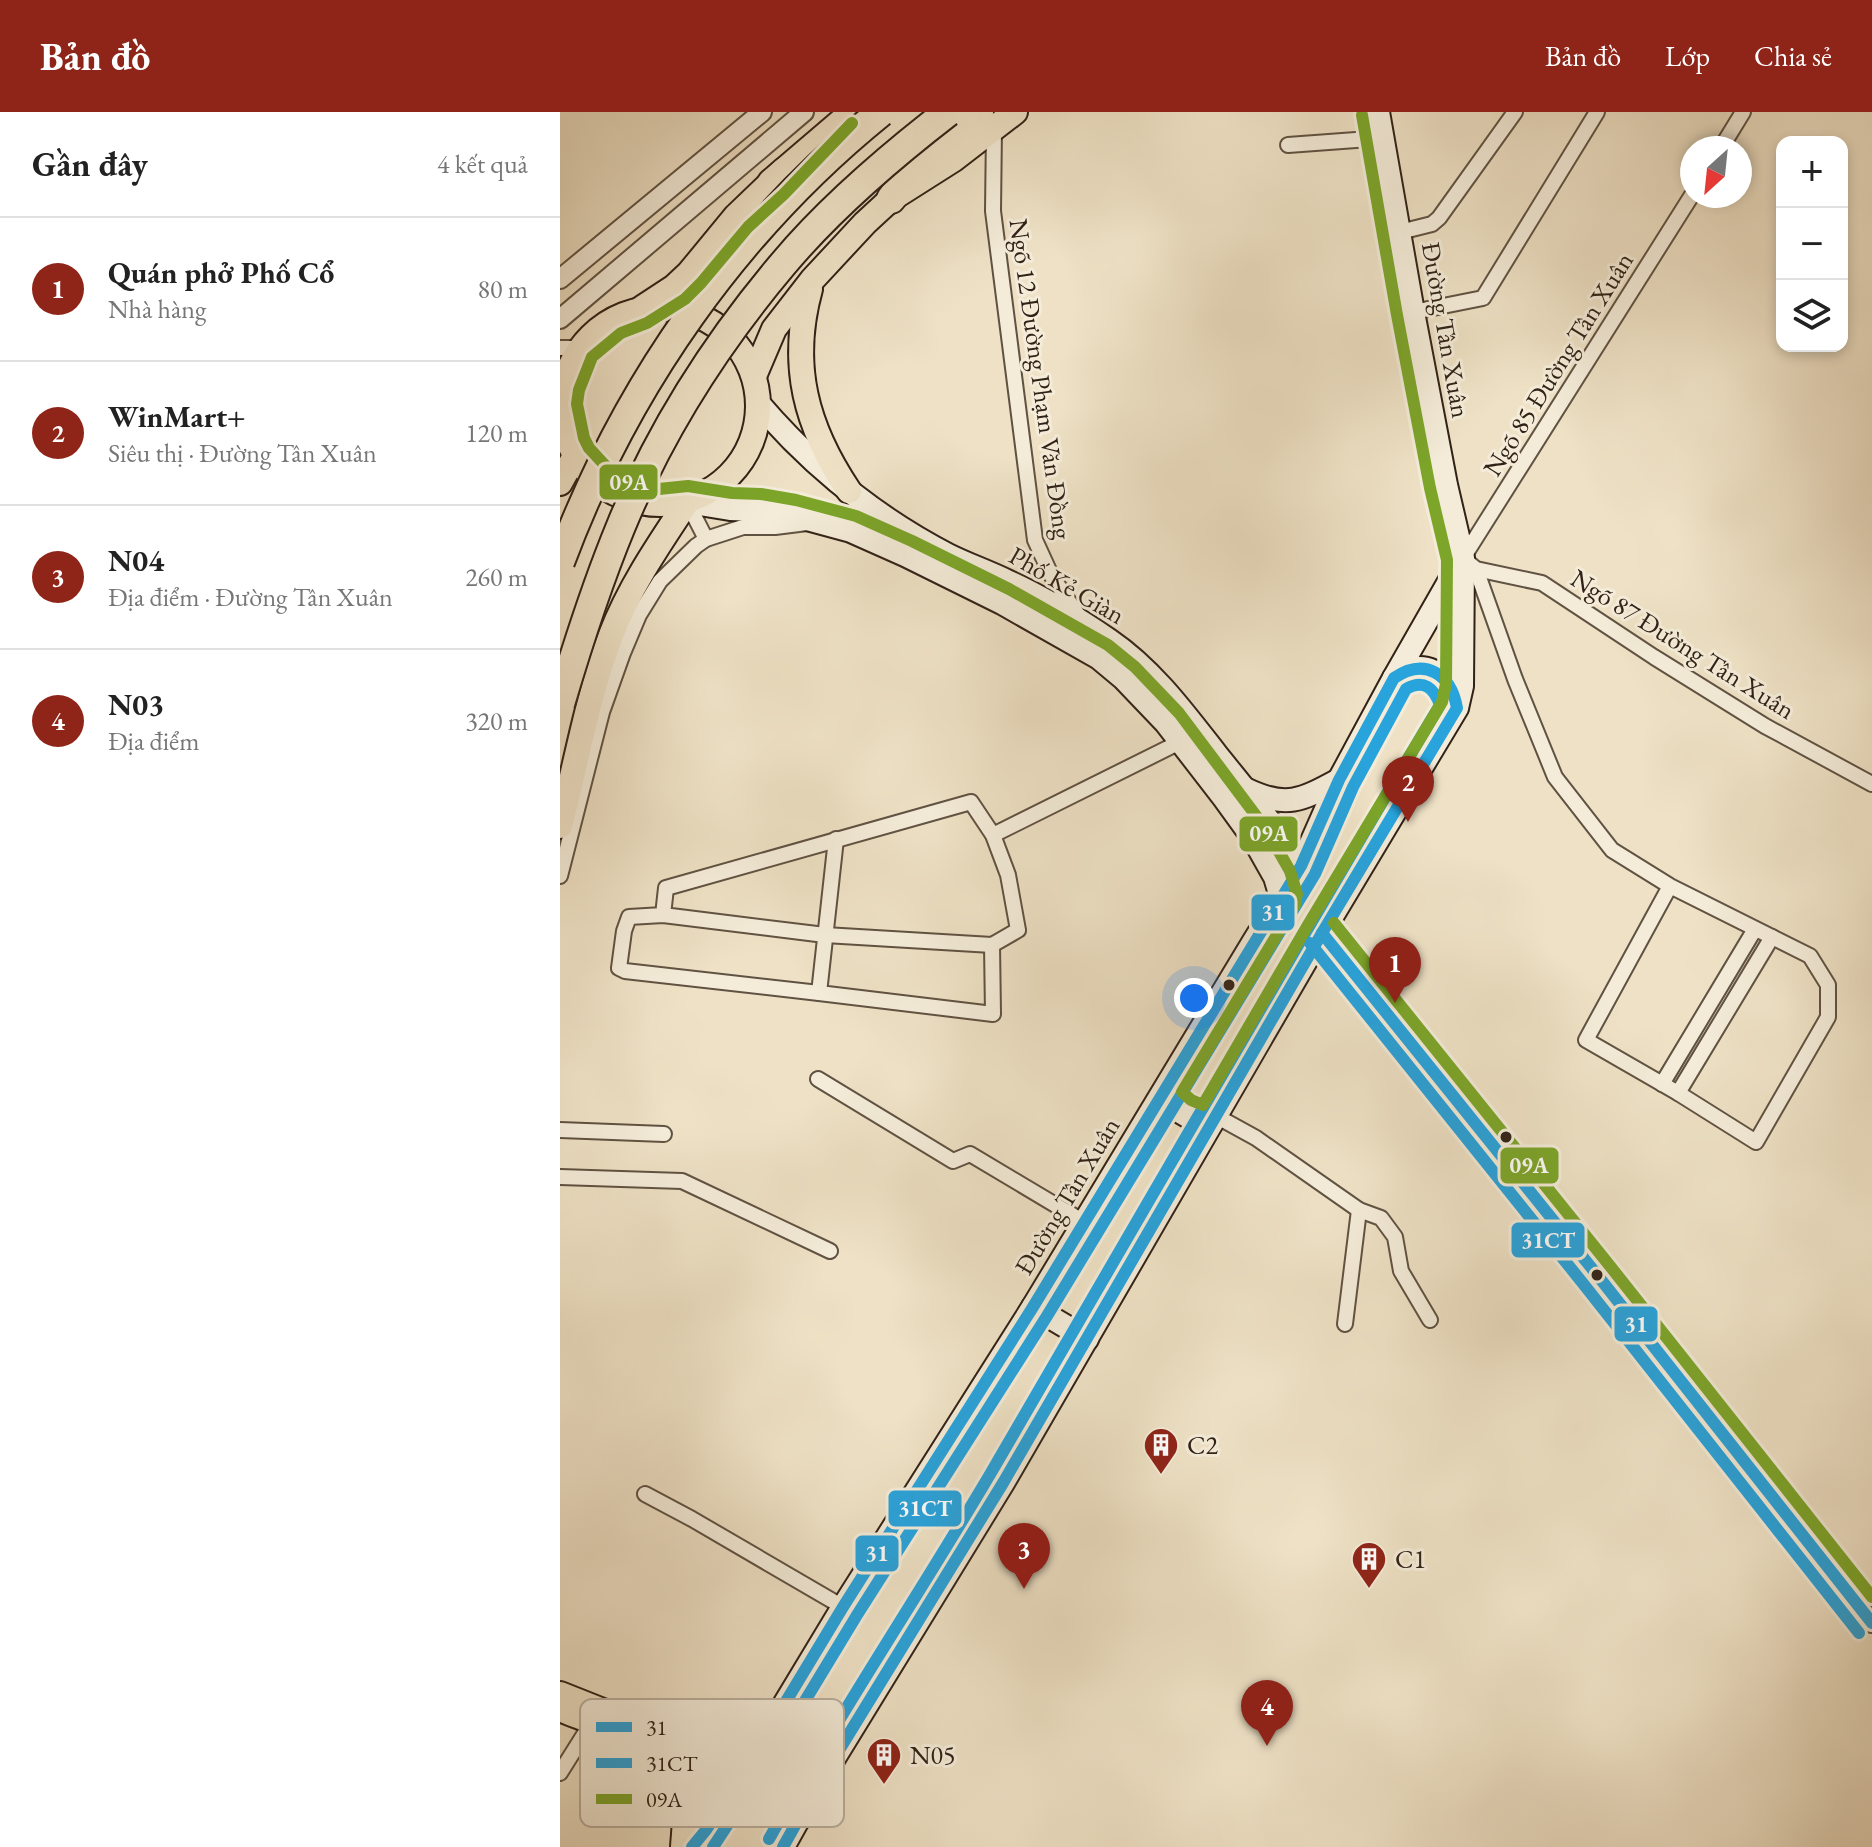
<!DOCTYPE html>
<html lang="vi">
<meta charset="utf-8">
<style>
:root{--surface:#fff;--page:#f2f2f2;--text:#222;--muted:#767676;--line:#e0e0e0;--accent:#8f2418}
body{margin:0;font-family:"EB Garamond",serif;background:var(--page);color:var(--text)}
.controls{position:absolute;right:24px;top:24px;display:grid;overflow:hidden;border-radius:16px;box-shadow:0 4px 12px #0003}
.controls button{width:72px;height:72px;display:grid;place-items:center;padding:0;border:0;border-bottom:2px solid var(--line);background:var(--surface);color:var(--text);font:40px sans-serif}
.compass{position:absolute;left:1120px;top:24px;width:72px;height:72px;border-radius:50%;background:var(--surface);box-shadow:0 4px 12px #0003;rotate:207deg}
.you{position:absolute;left:634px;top:886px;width:28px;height:28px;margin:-20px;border:6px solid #fff;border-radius:50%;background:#1a73e8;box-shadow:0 0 0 12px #1a73e833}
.badge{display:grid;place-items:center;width:52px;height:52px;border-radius:50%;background:var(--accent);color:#fff;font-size:26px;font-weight:700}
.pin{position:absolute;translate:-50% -66px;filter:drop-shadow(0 2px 4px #0008)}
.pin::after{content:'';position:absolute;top:42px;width:28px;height:24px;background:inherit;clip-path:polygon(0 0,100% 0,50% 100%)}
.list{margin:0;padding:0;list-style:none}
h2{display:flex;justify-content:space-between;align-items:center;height:104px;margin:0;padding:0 32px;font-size:34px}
h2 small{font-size:26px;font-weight:400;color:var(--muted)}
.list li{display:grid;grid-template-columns:52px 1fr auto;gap:24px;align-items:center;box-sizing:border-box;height:144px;padding:0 32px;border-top:2px solid var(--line)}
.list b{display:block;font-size:30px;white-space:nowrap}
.list p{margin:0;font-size:26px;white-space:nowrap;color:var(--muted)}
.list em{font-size:26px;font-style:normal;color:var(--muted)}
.icon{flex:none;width:44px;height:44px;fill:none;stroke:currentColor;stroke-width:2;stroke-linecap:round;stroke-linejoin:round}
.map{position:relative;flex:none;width:1312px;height:1735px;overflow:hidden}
header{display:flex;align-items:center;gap:48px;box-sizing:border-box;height:112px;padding:0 40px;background:var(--accent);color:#fff}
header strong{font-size:38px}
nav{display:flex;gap:44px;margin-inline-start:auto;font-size:28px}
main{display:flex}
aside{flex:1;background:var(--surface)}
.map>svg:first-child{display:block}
.green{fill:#cec1a7;stroke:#80725f;stroke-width:2}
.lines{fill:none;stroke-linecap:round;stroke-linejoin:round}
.minor-casing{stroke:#605242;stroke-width:18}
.tertiary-casing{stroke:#605242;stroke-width:22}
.secondary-casing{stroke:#312217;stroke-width:26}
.primary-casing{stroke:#312217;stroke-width:28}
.trunk-casing{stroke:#312217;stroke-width:28}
.motorway-casing{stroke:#312217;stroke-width:32}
.minor{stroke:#f4ecd9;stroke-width:14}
.tertiary{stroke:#f4ecd9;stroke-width:18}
.secondary{stroke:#f4ecd9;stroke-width:22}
.primary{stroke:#eee1c5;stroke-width:24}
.trunk{stroke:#eee1c5;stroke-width:24}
.motorway{stroke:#eee1c5;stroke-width:28}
.motorway-bridge-casing{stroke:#312217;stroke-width:32;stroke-linecap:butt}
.motorway-bridge{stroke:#eee1c5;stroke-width:28}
.bus-1-casing{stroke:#f4ecd9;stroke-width:18}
.bus-2-casing{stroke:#f4ecd9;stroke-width:18}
.bus-3-casing{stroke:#f4ecd9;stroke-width:18}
.bus-1{stroke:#28a3dc;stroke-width:12}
.bus-2{stroke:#28a3dc;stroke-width:12}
.bus-3{stroke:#7ca529;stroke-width:12}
.bus-dot{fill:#312217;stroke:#f4ecd9;stroke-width:3}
.labels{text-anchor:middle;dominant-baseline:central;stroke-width:6;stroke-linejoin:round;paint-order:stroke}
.street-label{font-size:26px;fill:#312217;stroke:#f4ecd9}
.poi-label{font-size:26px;fill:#312217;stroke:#f4ecd9;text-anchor:start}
.key{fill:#f4ecd9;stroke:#baaf9f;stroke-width:2}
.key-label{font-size:22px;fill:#312217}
.line-badge{stroke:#f4ecd9;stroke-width:3}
.badge-label{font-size:22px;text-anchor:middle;font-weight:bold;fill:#fff}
</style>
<header>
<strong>Bản đồ</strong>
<nav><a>Bản đồ</a><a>Lớp</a><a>Chia sẻ</a></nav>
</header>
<main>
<aside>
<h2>Gần đây<small>4 kết quả</small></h2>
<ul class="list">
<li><span class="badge">1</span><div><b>Quán phở Phố Cổ</b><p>Nhà hàng</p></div><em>80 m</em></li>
<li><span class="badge">2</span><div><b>WinMart+</b><p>Siêu thị · Đường Tân Xuân</p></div><em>120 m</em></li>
<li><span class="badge">3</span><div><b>N04</b><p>Địa điểm · Đường Tân Xuân</p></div><em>260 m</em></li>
<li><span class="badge">4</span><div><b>N03</b><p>Địa điểm</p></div><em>320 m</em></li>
</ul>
</aside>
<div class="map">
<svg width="1312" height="1735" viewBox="0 0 1312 1735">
<rect width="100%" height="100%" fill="#eee1c5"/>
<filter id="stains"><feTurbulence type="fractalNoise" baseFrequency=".0025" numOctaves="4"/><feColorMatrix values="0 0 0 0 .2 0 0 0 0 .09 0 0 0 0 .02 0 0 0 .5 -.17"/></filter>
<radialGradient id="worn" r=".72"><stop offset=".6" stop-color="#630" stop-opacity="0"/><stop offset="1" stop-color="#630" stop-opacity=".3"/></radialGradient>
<path class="green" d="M 105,1635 L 163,1656 L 133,1717 L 128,1668 L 115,1646 Z"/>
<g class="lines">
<g class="minor-casing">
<g id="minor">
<path d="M 434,17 L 433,99 L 475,428 L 491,463 L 520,506"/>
<path d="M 728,33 L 823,26"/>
<path d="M 1161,36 L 1183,0"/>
<path d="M 1132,83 L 903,446 L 916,457 L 982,471 L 1094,545 L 1205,614 L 1312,672"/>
<path d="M 840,120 L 872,112 L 879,106 L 955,0"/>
<path d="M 853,200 L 923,186 L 1037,0"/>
<path d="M 0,236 L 18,236"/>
<path d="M 127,390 L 146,427"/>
<path d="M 916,457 L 955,567 L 995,665 L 1052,738 L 1110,774 L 1250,844 L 1268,873 L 1268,905 L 1196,1030 L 1118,981 L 1026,928 L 1110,774"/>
<path d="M 433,723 L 620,630"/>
<path d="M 276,727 L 259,881 L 433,902 L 432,833"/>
<path d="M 0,764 L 42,600 L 63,541 L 79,503 L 100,469 L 136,434 L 146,427 L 183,415 L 215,415 L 247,411"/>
<path d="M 103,803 L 106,776 L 411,690 L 433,723 L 448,763 L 458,818 L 432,833 L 265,823 L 103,803 L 69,805 L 64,819 L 59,856 L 65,859 L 259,881"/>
<path d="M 258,967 L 393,1049 L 410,1042 L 524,1110"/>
<path d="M 1102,972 L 1195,817"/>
<path d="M 1118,981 L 1212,825"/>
<path d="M 656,1004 L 696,1026 L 799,1098 L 821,1106 L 835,1125 L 841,1159 L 870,1208"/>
<path d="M 0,1018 L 104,1022"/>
<path d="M 0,1065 L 122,1069 L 270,1139"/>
<path d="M 785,1212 L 799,1098"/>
<path d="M 85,1382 L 132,1407 L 283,1495"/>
<path d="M 0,1661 L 32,1610"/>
</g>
</g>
<g class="tertiary-casing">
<g id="tertiary">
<path d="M 0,167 L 202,0"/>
<path d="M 0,207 L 244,0"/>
<path d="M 0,312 L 5,316"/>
<path d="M 762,821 L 1038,1164 L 1312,1511"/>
</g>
</g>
<g class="secondary-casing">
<g id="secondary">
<path d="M 199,292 C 252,354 315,405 388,443 C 408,453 429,460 449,470 C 484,486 518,507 549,528 C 593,558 625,602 657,643 C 686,679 717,715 739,756"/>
<path d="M 127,390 L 170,397 L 199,398 L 232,403 L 291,419 L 345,443 L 442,491 L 539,546 L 563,566 L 606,611 L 664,686 L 693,726 L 715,765 L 721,785"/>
<path d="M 834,566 C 841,561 849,556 858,556 C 879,555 895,576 897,595"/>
<path d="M 685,677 C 726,697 742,688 779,668"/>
<path d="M 603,981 C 613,1000 631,1008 651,1012"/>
<path d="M 473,1195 L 527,1227"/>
<path d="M 132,1735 L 146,1718 L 184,1659 L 283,1495 L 473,1195 L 694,829 L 741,754 L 779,668 L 834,566 L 902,447"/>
<path d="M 223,1735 L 257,1674 L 443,1371 L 762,821 L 897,596 L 902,574 L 903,446 L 886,373 L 853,200 L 818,0"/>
</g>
</g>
<g class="primary-casing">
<g id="primary">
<path d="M 250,177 C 229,253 246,315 289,379"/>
<circle cx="100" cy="294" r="98"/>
<path d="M 82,196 L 114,175 L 129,161 L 176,104 L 224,58"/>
<path d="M 194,264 L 214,217 L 252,168 L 305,111 L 331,87 L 394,47 L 455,0"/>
<path d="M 0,1597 C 43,1615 111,1634 123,1685 C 127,1701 124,1719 123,1735"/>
<path d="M 147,1640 L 168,1631 L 220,1599"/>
</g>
</g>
<g class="trunk-casing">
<g id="trunk">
<path d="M 0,371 L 15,344"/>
<path d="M 0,714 C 17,649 27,586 51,523 C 69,476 99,432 127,390"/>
<path d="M 0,1582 C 33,1595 65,1608 98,1621 C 150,1641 202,1661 239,1706"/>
</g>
</g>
<g class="motorway-casing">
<g id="motorway">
<path d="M 212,71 L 295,0"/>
<path d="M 331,87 L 364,43 L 419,0"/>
</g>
</g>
<use href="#minor" class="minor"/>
<use href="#tertiary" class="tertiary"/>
<use href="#secondary" class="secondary"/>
<use href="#primary" class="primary"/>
<use href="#trunk" class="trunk"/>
<use href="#motorway" class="motorway"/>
<g class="motorway-bridge-casing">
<g id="motorway-bridge">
<path d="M 0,450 C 65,275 175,118 321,0"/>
<path d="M 0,592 C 18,531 37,472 61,414 C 100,319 157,230 223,152 C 269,97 331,44 388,0"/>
</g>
</g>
<use href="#motorway-bridge" class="motorway-bridge"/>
<g class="bus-1-casing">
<g id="bus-1">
<path d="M 762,821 L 1038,1164 L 1312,1511"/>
<path d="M 132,1735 L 146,1718 L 184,1659 L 283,1495 L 473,1195 L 741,754 L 779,668 L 834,566 C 865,545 891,562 897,596 L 762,821 L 443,1371 L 257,1674 L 223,1735"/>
</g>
</g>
<g class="bus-2-casing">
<g id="bus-2">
<path d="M 750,831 L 1025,1174 L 1299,1521"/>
<path d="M 153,1735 L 197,1668 L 297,1503 L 487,1204 L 755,762 L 793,675 L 846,577 C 864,567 874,576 880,593 C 728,847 581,1103 432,1359 C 359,1483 279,1602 209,1727"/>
</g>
</g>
<g class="bus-3-casing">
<g id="bus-3">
<path d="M 292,11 L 224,82 L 188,115 L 141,171 L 125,187 L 87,211 L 61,221 L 32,245 L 19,278 L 17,292 L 24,326 L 29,336 L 53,362 L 75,373 L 99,377 L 128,374 L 172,381 L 201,382 L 236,388 L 296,404 L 352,429 L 449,477 L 548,533 L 575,555 L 619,601 L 706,717 L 730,759 L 737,782 L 735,793 L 622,980 L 631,988 L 643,993 L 748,813 L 882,590 L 886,572 L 887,448 L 870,376 L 837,203 L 802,3"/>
<path d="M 774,811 L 1050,1154 L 1312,1485"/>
</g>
</g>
<use href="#bus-1" class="bus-1"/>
<use href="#bus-2" class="bus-2"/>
<use href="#bus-3" class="bus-3"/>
</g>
<defs>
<g id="building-pin" transform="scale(1.8)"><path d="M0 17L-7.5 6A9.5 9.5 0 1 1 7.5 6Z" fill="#8f2418" stroke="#f4ecd9"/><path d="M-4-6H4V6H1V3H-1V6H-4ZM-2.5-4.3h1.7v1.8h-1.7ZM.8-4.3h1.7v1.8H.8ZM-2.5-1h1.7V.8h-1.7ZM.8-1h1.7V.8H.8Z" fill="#fff"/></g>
</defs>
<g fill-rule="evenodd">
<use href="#building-pin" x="601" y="1333"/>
<use href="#building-pin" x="809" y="1447"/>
<use href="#building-pin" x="324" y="1643"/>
</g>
<g class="bus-dot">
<circle cx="669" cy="873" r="7"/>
<circle cx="946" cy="1025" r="7"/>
<circle cx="1037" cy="1163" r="7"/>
</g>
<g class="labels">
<g class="street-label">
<text transform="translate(886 218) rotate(80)">Đường Tân Xuân</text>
<text transform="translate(998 252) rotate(-58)">Ngõ 85 Đường Tân Xuân</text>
<text transform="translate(481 267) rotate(82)">Ngõ 12 Đường Phạm Văn Đồng</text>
<text transform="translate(507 473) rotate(30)">Phố Kẻ Giàn</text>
<text transform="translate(1123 532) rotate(32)">Ngõ 87 Đường Tân Xuân</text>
<text transform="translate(507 1084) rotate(-59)">Đường Tân Xuân</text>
</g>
<g class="poi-label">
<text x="627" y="1333">C2</text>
<text x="835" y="1447">C1</text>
<text x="350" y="1643">N05</text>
</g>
</g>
<rect x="20" y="1587" width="264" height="128" rx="12" class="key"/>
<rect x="36" y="1610" width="36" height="10" fill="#28a3dc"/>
<rect x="36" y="1646" width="36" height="10" fill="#28a3dc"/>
<rect x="36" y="1682" width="36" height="10" fill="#7ca529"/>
<g class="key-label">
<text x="86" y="1623">31</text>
<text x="86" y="1659">31CT</text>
<text x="86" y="1695">09A</text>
</g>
<g class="line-badge">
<rect x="38" y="351" width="61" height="38" rx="8" fill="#7ca529"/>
<rect x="678" y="703" width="61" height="38" rx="8" fill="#7ca529"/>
<rect x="690" y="781" width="46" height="39" rx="8" fill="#28a3dc"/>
<rect x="939" y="1034" width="61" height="39" rx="8" fill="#7ca529"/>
<rect x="950" y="1109" width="76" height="38" rx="8" fill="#28a3dc"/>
<rect x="1053" y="1193" width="46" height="38" rx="8" fill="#28a3dc"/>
<rect x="327" y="1377" width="76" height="39" rx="8" fill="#28a3dc"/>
<rect x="294" y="1422" width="46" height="39" rx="8" fill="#28a3dc"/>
</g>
<g class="badge-label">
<text x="69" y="378">09A</text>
<text x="709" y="729">09A</text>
<text x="713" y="808">31</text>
<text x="969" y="1061">09A</text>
<text x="988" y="1136">31CT</text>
<text x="1076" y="1220">31</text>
<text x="365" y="1404">31CT</text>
<text x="317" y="1449">31</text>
</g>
<rect width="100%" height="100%" filter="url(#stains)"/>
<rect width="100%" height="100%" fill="url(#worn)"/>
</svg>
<div class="controls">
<button>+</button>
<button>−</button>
<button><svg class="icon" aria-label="layers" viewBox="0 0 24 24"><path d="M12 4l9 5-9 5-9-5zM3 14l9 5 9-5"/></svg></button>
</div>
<svg class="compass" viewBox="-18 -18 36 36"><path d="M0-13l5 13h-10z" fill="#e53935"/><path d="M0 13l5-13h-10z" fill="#767676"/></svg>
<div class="you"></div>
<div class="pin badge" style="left:835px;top:891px">1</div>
<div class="pin badge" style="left:848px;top:710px">2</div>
<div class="pin badge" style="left:464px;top:1477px">3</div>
<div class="pin badge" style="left:707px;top:1634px">4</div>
</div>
</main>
